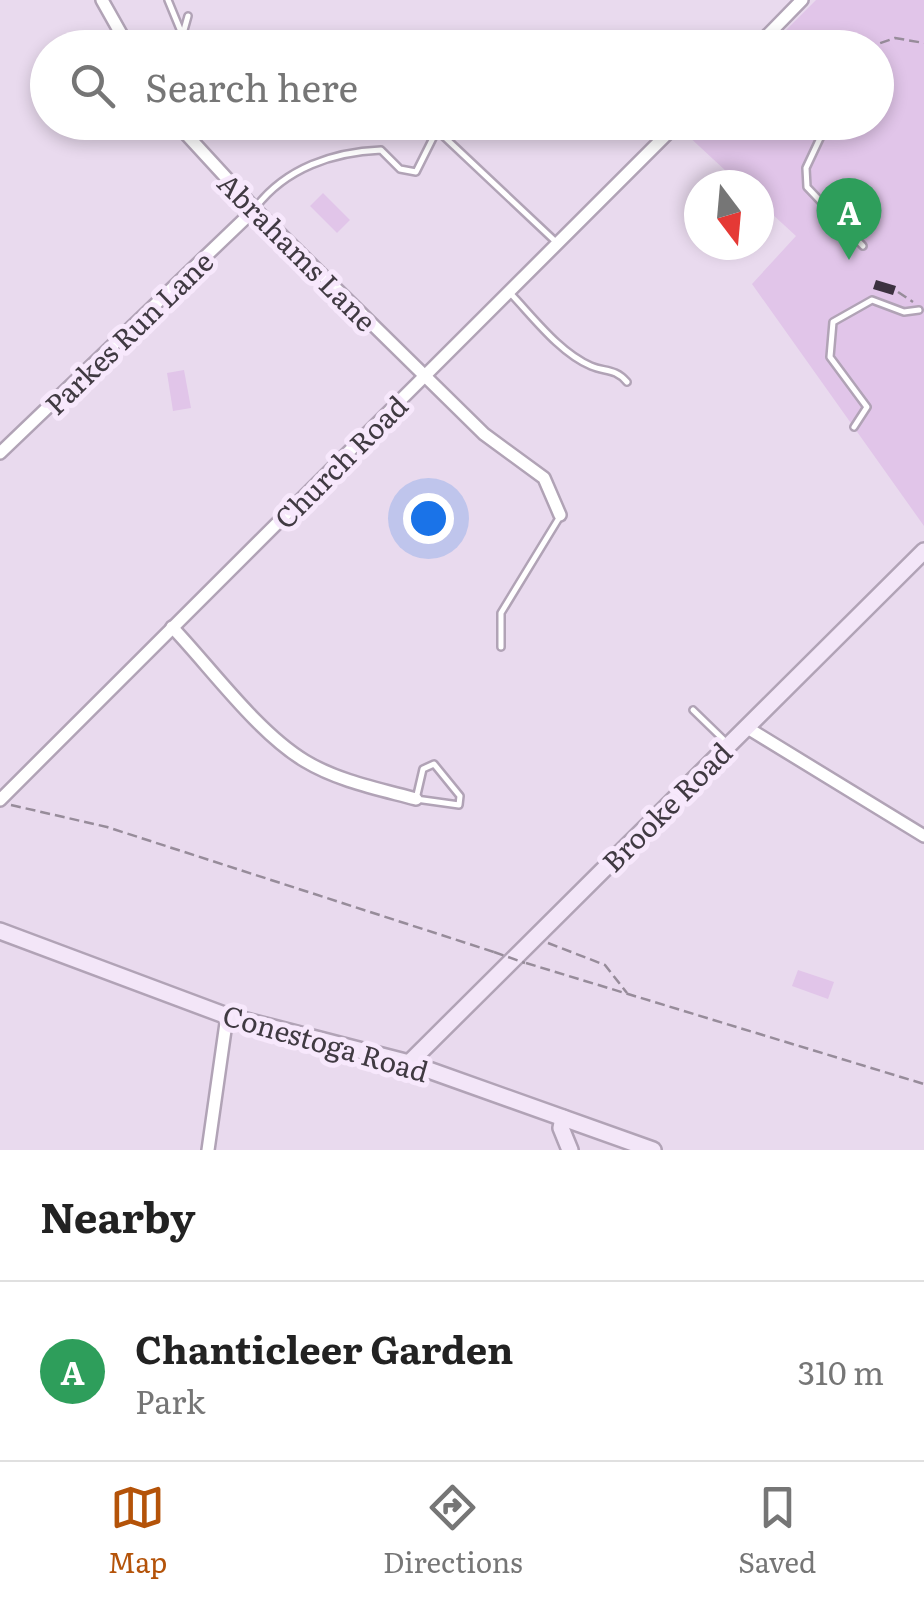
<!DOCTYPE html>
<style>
:root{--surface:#fff;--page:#f6f6f6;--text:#222;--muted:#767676;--line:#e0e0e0;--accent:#b45309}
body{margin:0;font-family:Literata,serif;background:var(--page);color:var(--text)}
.compass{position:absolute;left:684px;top:170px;width:90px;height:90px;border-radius:50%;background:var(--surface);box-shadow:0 5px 15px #0003;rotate:164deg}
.you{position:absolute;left:428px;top:518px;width:35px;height:35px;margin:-25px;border:8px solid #fff;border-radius:50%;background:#1a73e8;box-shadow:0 0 0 15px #1a73e833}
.badge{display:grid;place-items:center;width:65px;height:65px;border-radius:50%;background:var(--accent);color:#fff;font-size:32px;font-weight:700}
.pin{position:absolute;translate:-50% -82px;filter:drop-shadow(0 2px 5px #0008)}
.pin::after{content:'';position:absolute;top:52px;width:35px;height:30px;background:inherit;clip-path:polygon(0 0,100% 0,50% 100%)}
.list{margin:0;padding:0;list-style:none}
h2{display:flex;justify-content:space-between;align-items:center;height:130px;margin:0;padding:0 40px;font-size:42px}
h2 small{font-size:32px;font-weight:400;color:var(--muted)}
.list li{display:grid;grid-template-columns:65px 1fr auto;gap:30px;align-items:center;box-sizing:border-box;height:180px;padding:0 40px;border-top:2px solid var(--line)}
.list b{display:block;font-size:38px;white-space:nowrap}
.list p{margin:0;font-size:32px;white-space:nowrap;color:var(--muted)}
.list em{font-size:32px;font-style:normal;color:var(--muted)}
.icon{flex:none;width:55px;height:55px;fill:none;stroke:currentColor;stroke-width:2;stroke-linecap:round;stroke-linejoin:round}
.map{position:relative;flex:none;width:924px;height:1150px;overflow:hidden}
.search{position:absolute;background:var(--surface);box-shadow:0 5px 15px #0003;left:30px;right:30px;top:30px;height:110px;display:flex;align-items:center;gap:25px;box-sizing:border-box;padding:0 35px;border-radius:55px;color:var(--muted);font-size:38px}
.sheet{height:310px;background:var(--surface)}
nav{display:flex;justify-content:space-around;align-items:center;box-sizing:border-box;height:140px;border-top:2px solid var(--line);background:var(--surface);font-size:28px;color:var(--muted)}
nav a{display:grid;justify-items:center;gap:5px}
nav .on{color:var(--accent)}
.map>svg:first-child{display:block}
.green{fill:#e1c5e9}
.building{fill:#3c3140}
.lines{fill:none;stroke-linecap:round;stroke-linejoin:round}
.service-casing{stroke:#b1a3b6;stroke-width:10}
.minor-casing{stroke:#b1a3b6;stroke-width:16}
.secondary-casing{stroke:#b1a3b6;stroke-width:20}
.path{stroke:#978c9a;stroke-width:2.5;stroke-dasharray:10 5;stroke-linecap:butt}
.service{stroke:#fff;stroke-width:5}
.minor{stroke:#fff;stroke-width:11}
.secondary{stroke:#f3e6f8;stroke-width:15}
.path-bridge{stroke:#978c9a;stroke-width:2.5;stroke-dasharray:10 5;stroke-linecap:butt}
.labels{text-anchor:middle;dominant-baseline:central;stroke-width:10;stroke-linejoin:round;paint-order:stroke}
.street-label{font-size:28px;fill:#403a42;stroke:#f7e8fc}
</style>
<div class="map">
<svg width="924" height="1150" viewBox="0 0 924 1150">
<rect width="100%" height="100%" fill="#e9daee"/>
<g class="green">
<path d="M 816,0 L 924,0 L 924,526 L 752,284 L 796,236 L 759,202 L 759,185 L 741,185 L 685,133 L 696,123 L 876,122 L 876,48 L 769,47 Z"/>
<path d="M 323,193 L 350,220 L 337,233 L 310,206 Z"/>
<path d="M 184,370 L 191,408 L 173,411 L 167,373 Z"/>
<path d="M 798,970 L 834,982 L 828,999 L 792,986 Z"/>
</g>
<path class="building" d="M 876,280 L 896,286 L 893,295 L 873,289 Z"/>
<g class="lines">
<g class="service-casing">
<g id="service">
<path d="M 168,0 L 182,34"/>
<path d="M 179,48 L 188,16"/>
<path d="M 806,122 L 824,134 L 840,122"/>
<path d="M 822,134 L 806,168 L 807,187 L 863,246"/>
<path d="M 256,207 C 286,168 333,152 381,150 L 400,169 L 416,172 L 437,130 L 556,242"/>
<path d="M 511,294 C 533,317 560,353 591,366 C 605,372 615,368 627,382"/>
<path d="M 854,427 L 867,407 L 830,357 L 833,322 L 872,300 L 904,312 L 919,310"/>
<path d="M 501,647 L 501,613 L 559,518"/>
<path d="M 693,710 L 726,742"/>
<path d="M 434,764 L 460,796 L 459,805 L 416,799 L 423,769 Z"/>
</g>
</g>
<g class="minor-casing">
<g id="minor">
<path d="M 102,0 L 129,48"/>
<path d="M 755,48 L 802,0"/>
<path d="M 175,122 L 255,209 L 484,434 L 544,478 L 560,515"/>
<path d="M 0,453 L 255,209"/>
<path d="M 172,627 C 211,668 257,732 305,761 C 338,781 379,789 416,799"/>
<path d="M 746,727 L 924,836"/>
<path d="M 0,800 L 679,122"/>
<path d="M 208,1150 L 227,1016"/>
</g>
</g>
<g class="secondary-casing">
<g id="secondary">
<path d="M 0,931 L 227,1016 L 409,1063 L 653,1150"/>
<path d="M 409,1063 L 924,551"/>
<path d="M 563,1118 L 561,1128 L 570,1150"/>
</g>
</g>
<g class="path">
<path d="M 866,48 L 895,38 L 924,43"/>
<path d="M 898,292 L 913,302"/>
<path d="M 11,805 L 107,827 L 494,952"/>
<path d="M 548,943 L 605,965 L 627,993"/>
<path d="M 526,963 L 924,1084"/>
</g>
<use href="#service" class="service"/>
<use href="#minor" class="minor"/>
<use href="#secondary" class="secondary"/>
<path class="path-bridge" d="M 494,952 L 525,963"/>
</g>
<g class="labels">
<g class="street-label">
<text transform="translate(298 251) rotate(45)">Abrahams Lane</text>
<text transform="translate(128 332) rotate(-44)">Parkes Run Lane</text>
<text transform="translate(340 461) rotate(-45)">Church Road</text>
<text transform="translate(666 806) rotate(-45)">Brooke Road</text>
<text transform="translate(326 1042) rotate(16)">Conestoga Road</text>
</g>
</g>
</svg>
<svg class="compass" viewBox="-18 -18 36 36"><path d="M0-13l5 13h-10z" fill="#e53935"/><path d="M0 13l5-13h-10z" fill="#767676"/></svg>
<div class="you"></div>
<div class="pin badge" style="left:849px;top:260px;background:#2e9e5b">A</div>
<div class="search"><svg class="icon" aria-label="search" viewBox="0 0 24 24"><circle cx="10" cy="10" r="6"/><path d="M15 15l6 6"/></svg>Search here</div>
</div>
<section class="sheet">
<h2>Nearby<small></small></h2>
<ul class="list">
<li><span class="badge" style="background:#2e9e5b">A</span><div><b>Chanticleer Garden</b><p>Park</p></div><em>310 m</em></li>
</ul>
</section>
<nav>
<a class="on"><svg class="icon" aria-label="map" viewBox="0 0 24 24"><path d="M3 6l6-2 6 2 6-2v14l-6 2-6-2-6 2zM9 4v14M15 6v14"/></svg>Map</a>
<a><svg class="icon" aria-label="directions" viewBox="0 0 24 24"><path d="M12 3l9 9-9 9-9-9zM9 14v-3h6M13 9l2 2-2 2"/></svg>Directions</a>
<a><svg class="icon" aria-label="saved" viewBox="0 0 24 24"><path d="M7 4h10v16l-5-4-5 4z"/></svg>Saved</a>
</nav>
